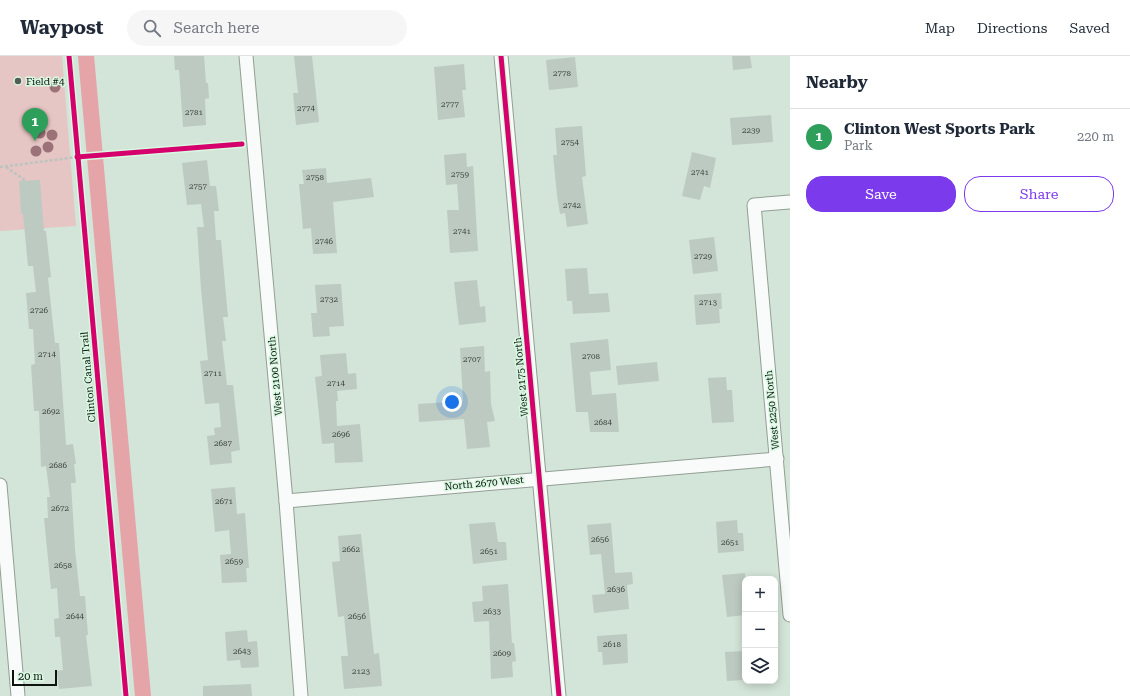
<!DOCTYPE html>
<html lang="en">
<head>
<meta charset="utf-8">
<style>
	:root { --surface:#fff; --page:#f6f6f7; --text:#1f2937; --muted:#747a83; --line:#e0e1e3; --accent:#7c3aed }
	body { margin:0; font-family:"Roboto Serif",serif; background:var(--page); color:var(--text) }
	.controls { position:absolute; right:12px; bottom:12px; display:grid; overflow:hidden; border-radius:8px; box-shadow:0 2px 10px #0003 }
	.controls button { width:36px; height:36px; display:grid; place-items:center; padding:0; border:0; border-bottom:1px solid var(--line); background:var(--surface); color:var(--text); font:20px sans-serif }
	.scale { position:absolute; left:12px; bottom:10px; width:45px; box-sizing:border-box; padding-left:4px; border:2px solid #0b150e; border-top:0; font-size:11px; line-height:14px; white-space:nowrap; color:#0b150e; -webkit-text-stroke:3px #d9f8e1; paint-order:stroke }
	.you { position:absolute; left:452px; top:346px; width:14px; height:14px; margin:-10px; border:3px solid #fff; border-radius:50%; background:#1a73e8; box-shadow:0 0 0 6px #1a73e833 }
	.badge { display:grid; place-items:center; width:26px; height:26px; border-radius:50%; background:var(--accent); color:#fff; font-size:13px; font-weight:700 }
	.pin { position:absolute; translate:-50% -33px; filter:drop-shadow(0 1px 2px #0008) }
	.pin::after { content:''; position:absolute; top:21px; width:14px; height:12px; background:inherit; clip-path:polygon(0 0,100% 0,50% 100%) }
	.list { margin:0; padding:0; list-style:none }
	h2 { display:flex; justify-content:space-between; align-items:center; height:52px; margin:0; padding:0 16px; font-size:17px }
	h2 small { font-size:13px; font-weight:400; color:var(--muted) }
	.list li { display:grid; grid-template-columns:26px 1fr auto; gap:12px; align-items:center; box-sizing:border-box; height:56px; padding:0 16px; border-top:1px solid var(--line) }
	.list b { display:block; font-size:15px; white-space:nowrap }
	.list p { margin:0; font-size:13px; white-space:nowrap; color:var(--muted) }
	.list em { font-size:13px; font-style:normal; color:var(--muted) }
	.actions { display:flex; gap:8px; padding:12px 16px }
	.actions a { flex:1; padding:9px 0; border:1px solid var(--accent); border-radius:16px; text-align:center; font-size:14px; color:var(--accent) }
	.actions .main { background:var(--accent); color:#fff }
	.icon { flex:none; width:22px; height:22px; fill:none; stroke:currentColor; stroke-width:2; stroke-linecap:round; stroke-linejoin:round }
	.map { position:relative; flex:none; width:790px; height:640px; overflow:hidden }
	header { display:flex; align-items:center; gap:24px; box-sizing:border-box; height:56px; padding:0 20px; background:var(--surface); border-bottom:1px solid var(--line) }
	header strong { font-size:19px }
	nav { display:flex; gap:22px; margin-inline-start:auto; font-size:14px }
	.search { width:280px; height:36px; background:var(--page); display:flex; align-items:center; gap:10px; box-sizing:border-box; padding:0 14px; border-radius:22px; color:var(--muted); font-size:15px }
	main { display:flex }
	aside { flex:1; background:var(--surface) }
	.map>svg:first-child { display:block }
	.green { fill:#e6c6c4 }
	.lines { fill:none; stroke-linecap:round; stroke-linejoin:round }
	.canal { stroke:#e5a4a7; stroke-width:16 }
	.building { fill:#bdcac1 }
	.street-casing { stroke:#929f95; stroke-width:15 }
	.path { stroke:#bdc3bf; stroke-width:2.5; stroke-dasharray:3 2; stroke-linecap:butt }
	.street { stroke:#f8fbf9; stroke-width:13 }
	.cycleway-casing { stroke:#d9f8e1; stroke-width:8 }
	.cycleway { stroke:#d6006c; stroke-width:5 }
	.tree { fill:#9b7277 }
	.poi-dot { fill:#515d55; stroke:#d9f8e1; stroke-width:1.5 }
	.labels { text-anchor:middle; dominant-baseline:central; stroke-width:3; stroke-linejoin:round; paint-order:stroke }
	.number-label { font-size:8px; fill:#38423b }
	.poi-label { font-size:10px; fill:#0b150e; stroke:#d9f8e1; text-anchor:start }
	.street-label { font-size:10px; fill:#0b150e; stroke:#d9f8e1 }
</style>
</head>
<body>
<header>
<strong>Waypost</strong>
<div class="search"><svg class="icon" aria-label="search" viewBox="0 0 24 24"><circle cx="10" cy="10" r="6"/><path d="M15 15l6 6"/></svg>Search here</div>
<nav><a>Map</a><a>Directions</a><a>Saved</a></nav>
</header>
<main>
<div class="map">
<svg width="790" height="640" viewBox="0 0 790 640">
	<rect width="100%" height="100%" fill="#d3e4d8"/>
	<polygon class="green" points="0,0 62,0 76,170 0,175"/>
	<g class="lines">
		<polyline class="canal" points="86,0 143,640"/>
	</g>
	<g class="building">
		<polygon points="174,0 204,0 206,27 208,27 209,42 205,43 206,69 183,71 179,14 175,14"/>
		<polygon points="294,0 312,0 319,66 296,69 293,37 298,37"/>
		<polygon points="732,0 750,0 752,12 733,14"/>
		<polygon points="575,1 578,31 549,34 546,4"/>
		<polygon points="464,8 466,34 462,34 465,61 438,64 434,11"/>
		<polygon points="771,59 773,86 732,89 730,62"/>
		<polygon points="582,70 586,120 582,121 588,168 567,171 565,157 560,158 557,139 553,99 557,99 555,72"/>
		<polygon points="692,96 716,102 710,132 704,130 700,144 682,140"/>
		<polygon points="466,97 467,111 473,110 478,195 450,197 447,154 459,154 457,128 446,129 444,99"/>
		<polygon points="207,104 210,130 216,130 219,155 214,155 216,184 221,184 228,261 223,261 226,285 222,285 227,329 233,329 240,394 231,396 232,407 210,409 207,380 215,379 214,372 221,371 219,347 205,348 200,305 208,304 201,233 197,171 204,171 201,148 187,149 182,107"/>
		<polygon points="326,112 327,127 371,122 374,141 333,146 337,197 313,198 311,172 303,173 299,128 304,128 302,114"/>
		<polygon points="40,124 44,175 46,175 51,221 48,222 55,287 59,287 66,389 73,388 76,408 74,408 76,427 71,427 75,493 80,540 85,540 88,579 86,579 92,630 59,633 57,615 63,614 60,581 55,581 54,563 59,562 57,532 51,533 44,462 48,462 47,441 50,441 46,410 41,411 39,355 34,355 31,309 35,308 33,273 29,273 26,237 36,236 33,210 28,210 23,158 21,158 19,125"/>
		<polygon points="714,181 718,215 693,218 689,184"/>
		<polygon points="587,212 589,238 608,237 610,256 573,258 572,245 567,245 565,213"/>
		<polygon points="477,224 480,251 485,250 486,266 459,269 454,226"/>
		<polygon points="341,228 344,270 329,271 330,280 313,281 311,257 317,257 315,229"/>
		<polygon points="721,237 722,253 719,253 720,267 696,269 694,239"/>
		<polygon points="608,283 611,314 590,316 592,339 616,337 619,376 590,376 588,356 576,356 570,287"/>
		<polygon points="484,290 485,316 490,315 491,348 495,365 487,366 490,391 467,393 464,363 419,366 418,348 463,345 460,292"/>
		<polygon points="346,297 348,318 356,317 357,333 337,335 338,345 336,345 337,370 360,368 363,406 335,407 334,387 322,388 315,321 322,320 320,299"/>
		<polygon points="657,306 659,325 618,329 616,310"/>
		<polygon points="726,321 727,334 732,334 734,366 712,367 708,322"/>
		<polygon points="235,431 237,458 245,457 249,512 246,512 247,526 222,527 220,499 231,498 229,474 215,476 211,433"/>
		<polygon points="737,464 738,477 743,477 744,495 718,497 716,466"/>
		<polygon points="495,466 498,486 506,486 507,504 473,508 469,468"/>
		<polygon points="611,467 615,517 632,516 633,528 627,529 629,553 594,557 592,539 605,538 601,498 590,499 587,469"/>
		<polygon points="361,478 374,598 379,597 382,630 344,633 341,600 348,600 344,560 338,561 332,506 340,505 338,480"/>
		<polygon points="745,517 745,559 727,561 722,519"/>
		<polygon points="508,528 512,587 514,587 516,605 512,606 513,621 491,623 489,565 474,566 472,546 483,545 482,530"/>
		<polygon points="247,574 248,586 257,585 259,611 241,612 240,604 227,605 225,576"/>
		<polygon points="627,578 628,607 603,609 602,596 598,596 597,580"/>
		<polygon points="745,595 745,624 727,625 725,596"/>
		<polygon points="251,628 252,640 203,640 203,630"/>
	</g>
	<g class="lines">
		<g class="street-casing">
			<g id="street">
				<polyline points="246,0 286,445 301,640"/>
				<polyline points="501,0 559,640"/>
				<polyline points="790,146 754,149 790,559"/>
				<polyline points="0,429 18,640"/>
				<polyline points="286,445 777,403"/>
			</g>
		</g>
		<g class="path">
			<polyline points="0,111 77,101"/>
			<polyline points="6,111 26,125"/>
		</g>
		<use href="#street" class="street"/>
		<g class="cycleway-casing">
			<g id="cycleway">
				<polyline points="69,0 126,640"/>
				<polyline points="501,0 559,640"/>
				<polyline points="77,101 242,88"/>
			</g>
		</g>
		<use href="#cycleway" class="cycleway"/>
	</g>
	<g class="tree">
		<circle cx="55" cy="31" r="5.5"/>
		<circle cx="40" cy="77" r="5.5"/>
		<circle cx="52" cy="79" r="5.5"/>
		<circle cx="48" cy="91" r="5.5"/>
		<circle cx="36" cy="95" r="5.5"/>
	</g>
	<circle class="poi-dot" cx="18" cy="25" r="4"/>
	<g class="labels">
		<g class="number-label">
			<text x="562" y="17">2778</text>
			<text x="450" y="48">2777</text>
			<text x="306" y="52">2774</text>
			<text x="194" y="56">2781</text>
			<text x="751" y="74">2239</text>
			<text x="570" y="86">2754</text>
			<text x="700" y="116">2741</text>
			<text x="460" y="118">2759</text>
			<text x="315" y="121">2758</text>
			<text x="198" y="130">2757</text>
			<text x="572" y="149">2742</text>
			<text x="462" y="175">2741</text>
			<text x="324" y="185">2746</text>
			<text x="703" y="200">2729</text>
			<text x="329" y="243">2732</text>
			<text x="708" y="246">2713</text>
			<text x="39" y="254">2726</text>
			<text x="47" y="298">2714</text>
			<text x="591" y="300">2708</text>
			<text x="472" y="303">2707</text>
			<text x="213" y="317">2711</text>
			<text x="336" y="327">2714</text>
			<text x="51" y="355">2692</text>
			<text x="603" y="366">2684</text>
			<text x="341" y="378">2696</text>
			<text x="223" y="387">2687</text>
			<text x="58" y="409">2686</text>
			<text x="224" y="445">2671</text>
			<text x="60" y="452">2672</text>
			<text x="600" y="483">2656</text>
			<text x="730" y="486">2651</text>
			<text x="351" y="493">2662</text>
			<text x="489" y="495">2651</text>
			<text x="234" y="505">2659</text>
			<text x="63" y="509">2658</text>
			<text x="616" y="533">2636</text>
			<text x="492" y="555">2633</text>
			<text x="75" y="560">2644</text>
			<text x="357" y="560">2656</text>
			<text x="612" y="588">2618</text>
			<text x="242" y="595">2643</text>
			<text x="502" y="597">2609</text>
			<text x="361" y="615">2123</text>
		</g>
		<g class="poi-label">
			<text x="26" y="25">Field #4</text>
		</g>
		<g class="street-label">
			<text transform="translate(275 320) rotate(-95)">West 2100 North</text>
			<text transform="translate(88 321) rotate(-95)">Clinton Canal Trail</text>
			<text transform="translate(521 321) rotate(-95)">West 2175 North</text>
			<text transform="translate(772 354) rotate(-95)">West 2250 North</text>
			<text transform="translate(484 427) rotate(-5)">North 2670 West</text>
		</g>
	</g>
</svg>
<div class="controls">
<button>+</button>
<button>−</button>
<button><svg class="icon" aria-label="layers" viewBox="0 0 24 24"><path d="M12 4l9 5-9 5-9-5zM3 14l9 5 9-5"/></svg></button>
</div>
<div class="scale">20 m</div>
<div class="you"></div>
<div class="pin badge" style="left:35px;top:85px;background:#2e9e5b">1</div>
</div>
<aside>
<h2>Nearby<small></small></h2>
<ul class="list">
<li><span class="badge" style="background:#2e9e5b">1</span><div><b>Clinton West Sports Park</b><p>Park</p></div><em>220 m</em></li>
</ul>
<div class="actions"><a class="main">Save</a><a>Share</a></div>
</aside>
</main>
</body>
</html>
